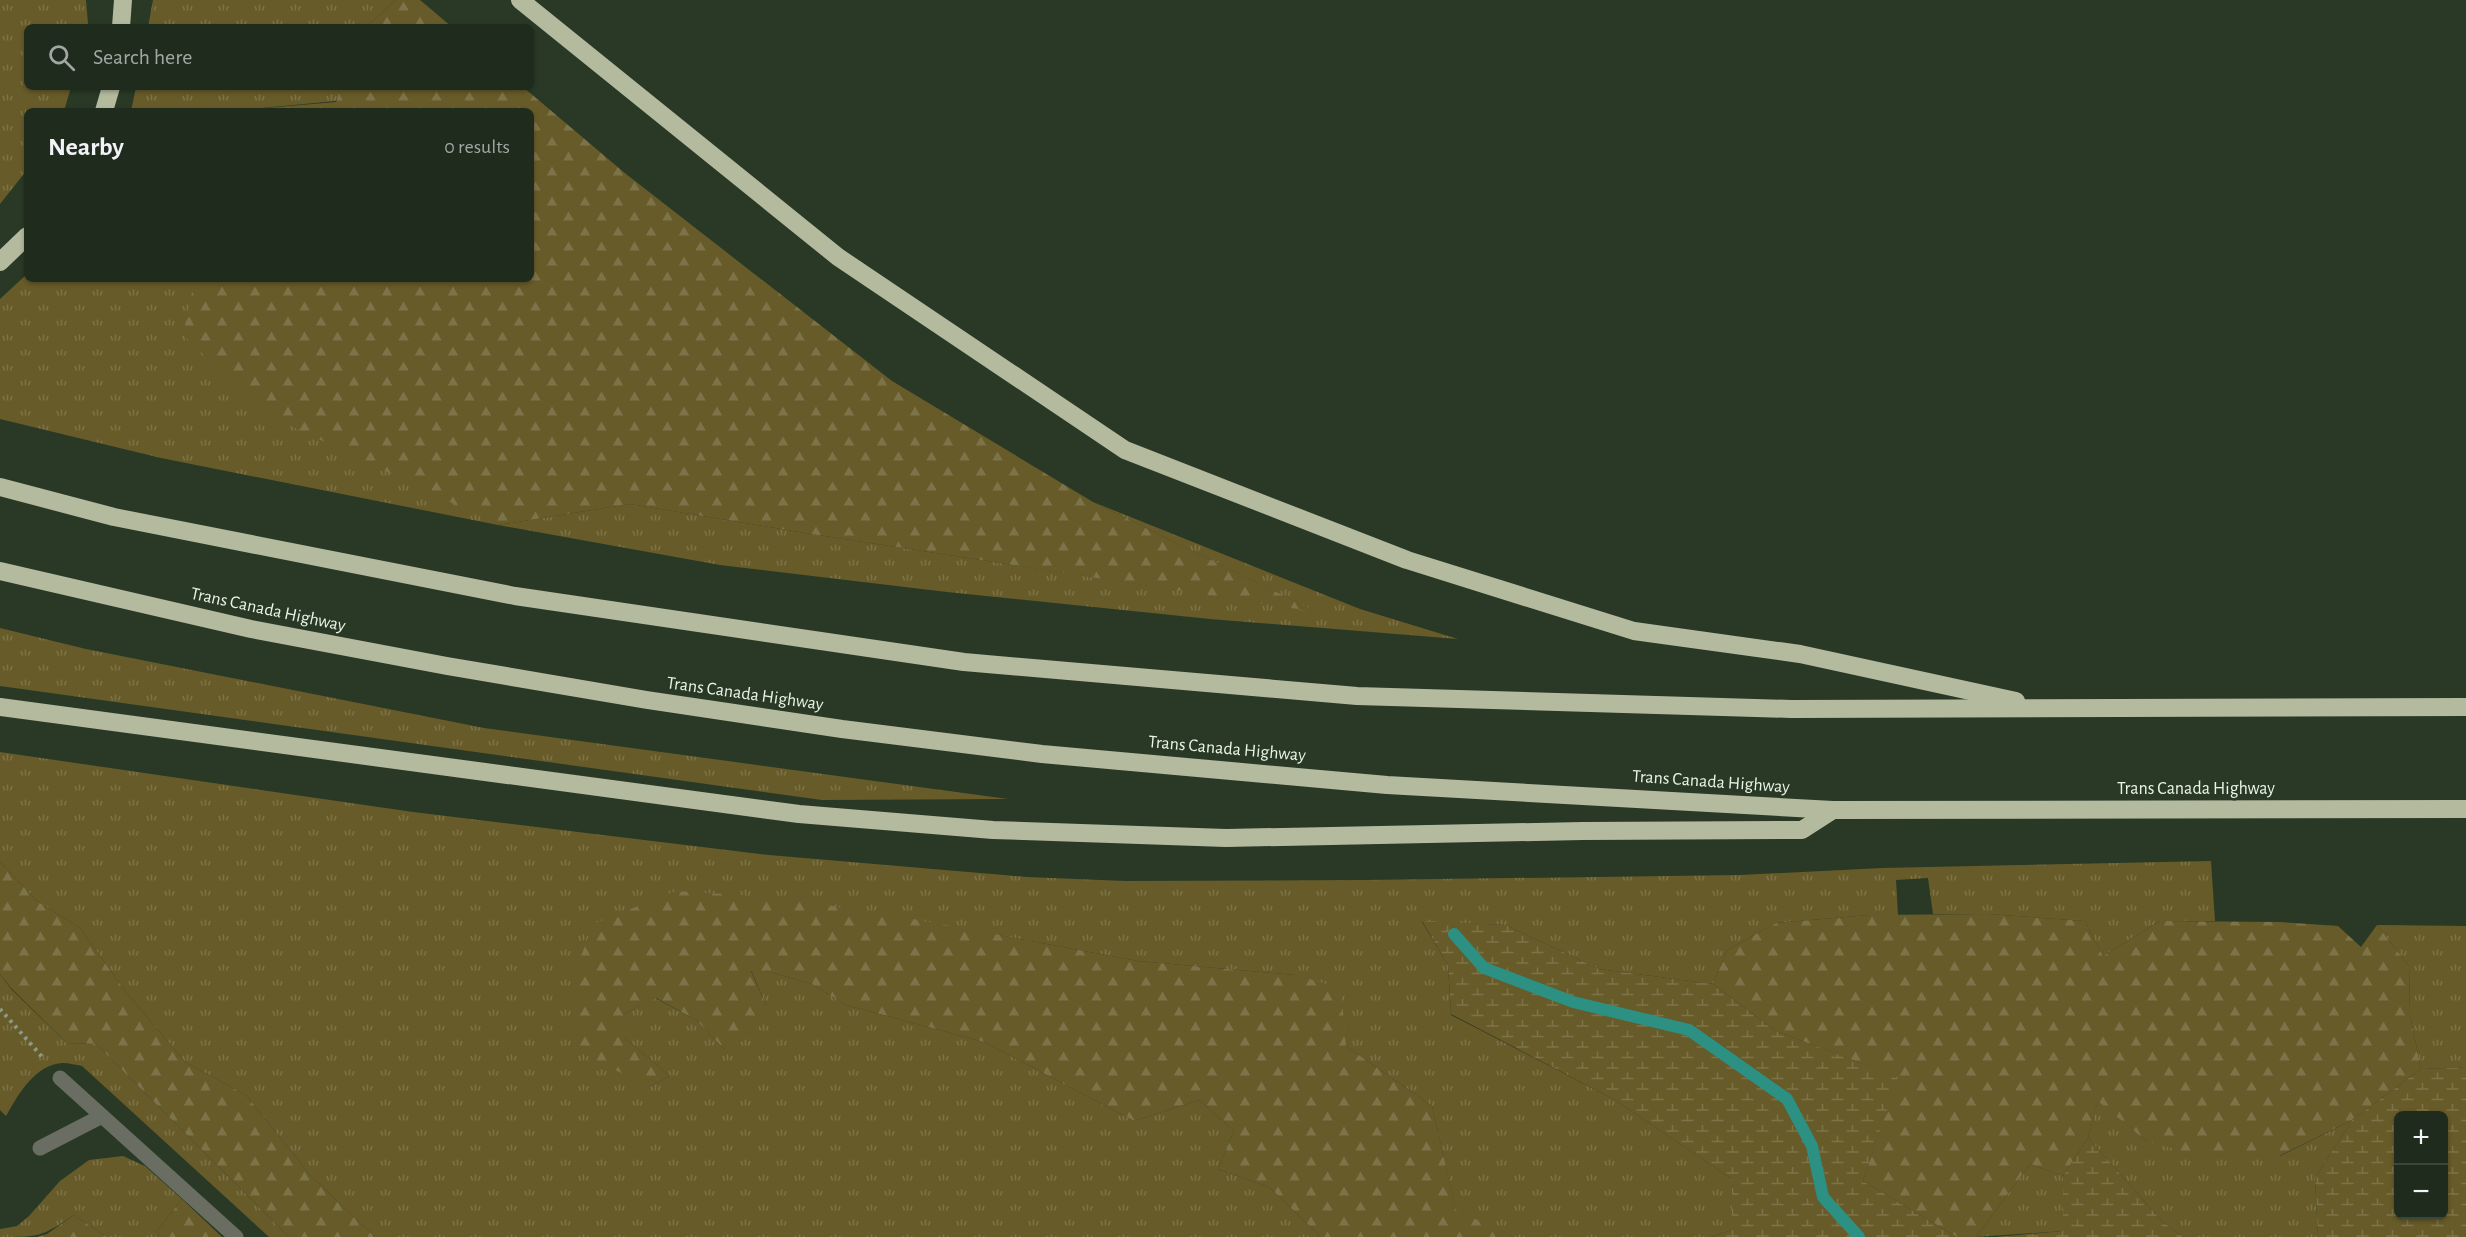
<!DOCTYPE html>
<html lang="en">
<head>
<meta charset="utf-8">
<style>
	:root { --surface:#1f2b1c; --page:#273325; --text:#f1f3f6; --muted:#a1a7a3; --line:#3c473b }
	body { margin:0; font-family:"Alegreya Sans",sans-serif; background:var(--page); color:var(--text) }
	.controls { position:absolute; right:18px; bottom:18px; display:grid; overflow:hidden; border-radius:9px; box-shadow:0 2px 4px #0004 }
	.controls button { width:54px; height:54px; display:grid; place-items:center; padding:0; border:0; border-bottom:2px solid var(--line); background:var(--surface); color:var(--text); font:30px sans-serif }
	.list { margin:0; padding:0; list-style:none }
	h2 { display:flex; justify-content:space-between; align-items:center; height:78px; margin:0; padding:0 24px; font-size:26px }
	h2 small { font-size:20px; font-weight:400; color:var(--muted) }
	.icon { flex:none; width:33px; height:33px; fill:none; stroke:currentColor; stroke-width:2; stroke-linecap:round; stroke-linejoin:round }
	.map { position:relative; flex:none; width:2466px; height:1237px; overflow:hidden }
	.search { position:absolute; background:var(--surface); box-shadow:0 2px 4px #0004; left:24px; top:24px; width:510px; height:66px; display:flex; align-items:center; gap:15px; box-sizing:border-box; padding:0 21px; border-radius:9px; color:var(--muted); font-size:22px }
	.panel { position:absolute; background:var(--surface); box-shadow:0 2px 4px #0004; left:24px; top:108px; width:510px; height:174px; border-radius:9px }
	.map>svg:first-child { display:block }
	.grass { fill:url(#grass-tufts) }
	.forest { fill:url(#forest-firs) }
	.wetland { fill:url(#wetland-marsh); fill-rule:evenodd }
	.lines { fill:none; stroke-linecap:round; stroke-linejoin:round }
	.stream { stroke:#2c9083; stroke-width:12 }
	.path { stroke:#8d9a8a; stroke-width:4; stroke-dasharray:3 4.5; stroke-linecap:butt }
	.minor { stroke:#6a6d61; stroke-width:15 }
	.highway { stroke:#b4ba9e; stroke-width:18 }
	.labels { text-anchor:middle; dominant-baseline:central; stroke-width:5; stroke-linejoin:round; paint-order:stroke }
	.street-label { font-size:18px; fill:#e9f3e6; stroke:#293926 }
</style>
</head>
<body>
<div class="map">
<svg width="2466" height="1237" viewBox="0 0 2466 1237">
	<defs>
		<pattern id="grass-tufts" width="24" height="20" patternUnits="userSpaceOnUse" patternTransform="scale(1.5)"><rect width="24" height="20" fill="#675b29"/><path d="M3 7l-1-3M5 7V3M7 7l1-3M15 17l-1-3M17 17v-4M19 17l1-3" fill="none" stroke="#7d7348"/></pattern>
		<pattern id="forest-firs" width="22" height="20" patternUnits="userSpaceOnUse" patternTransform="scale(1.5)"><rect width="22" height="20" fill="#675b29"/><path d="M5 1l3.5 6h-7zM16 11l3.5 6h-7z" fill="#7d7348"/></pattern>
		<pattern id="wetland-marsh" width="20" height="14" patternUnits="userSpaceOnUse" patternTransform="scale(1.5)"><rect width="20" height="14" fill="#675b29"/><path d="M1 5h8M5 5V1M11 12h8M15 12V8" fill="none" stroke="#7d7348"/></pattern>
	</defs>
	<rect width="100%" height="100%" fill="#293926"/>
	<g class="grass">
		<polygon points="0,0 86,0 88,24 87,27 27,27 27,87 71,87 64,111 27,111 27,170 0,204"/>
		<polygon points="153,0 396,0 366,27 148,27"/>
		<polygon points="136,87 340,87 336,101 230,111 131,111"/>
		<polygon points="27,274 27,279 193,279 194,283 498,525 630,504 805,533 1314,611 1093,502 1360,609 1458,639 1210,619 947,592 720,565 498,525 161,458 0,419 0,299"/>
		<polygon points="0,628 86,649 484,728 1008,799 822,800 0,686"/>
		<polygon points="0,752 413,812 769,855 1027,877 1125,881 1366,880 1740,875 1882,868 2211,861 2215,921 2160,921 2103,956 2085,921 1988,914 1933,914 1928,878 1896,880 1898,915 1869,915 1776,923 1727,950 1713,984 1599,969 1506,925 1422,922 1448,965 1451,1015 1615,1100 1732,1179 1732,1230 1711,1237 1514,1237 1456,1211 1432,1106 1346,1046 1295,975 1138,961 998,935 574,975 649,1087 670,1076 625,1038 625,1013 655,998 696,1020 725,1050 766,1005 751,970 766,971 812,984 846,1005 984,1042 1134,1121 1199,1100 1234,1131 1218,1169 1269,1187 1319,1235 1318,1237 375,1237 310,1175 246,1095 185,1062 123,988 80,928 37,901 0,862"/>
		<polygon points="2377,925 2466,926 2466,1067 2421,1069 2410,1015 2409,966"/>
		<path d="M0,974L11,989L67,1043L96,1044L289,1237H269L82,1066C76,1065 69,1063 63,1063C35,1064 18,1095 6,1116L0,1110Z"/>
		<polygon points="2098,1100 2146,1141 2280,1156 2352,1120 2315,1178 2318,1237 2183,1237 2162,1221 2088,1138"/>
		<path d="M123,1156L145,1166L182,1199L157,1231L159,1237H107L74,1215C41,1237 40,1237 0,1237V1229L17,1226L29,1216L60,1181L89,1160Z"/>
		<polygon points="2030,1164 2063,1176 2063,1231 1976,1237"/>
	</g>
	<g class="forest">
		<polygon points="396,0 420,0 452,27 366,27"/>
		<polygon points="340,87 523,87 626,174 892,381 1093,502 1317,612 805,533 630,504 498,525 264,413 183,335 194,283 193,279 531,279 531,111 230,111 336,102"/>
		<polygon points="0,862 37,901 80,928 123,988 185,1062 246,1095 310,1175 375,1237 289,1237 96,1044 67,1043 11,988 0,974"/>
		<polygon points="676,891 773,897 897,916 1138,961 1295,975 1341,988 1346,1046 1432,1106 1456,1210 1514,1237 1318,1237 1319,1235 1269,1187 1218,1169 1234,1131 1199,1100 1134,1121 984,1042 846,1005 812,984 766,971 751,971 766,1005 757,1034 725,1050 696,1020 656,998 625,1013 625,1038 670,1076 649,1087 576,1050 574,975 593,924"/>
		<polygon points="1988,914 2085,921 2103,956 2160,921 2280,922 2338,926 2361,947 2377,925 2409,966 2410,1015 2421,1069 2352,1120 2279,1156 2205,1157 2146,1141 2098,1101 2088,1138 2063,1176 2030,1164 1976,1237 1957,1237 1863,1181 1897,1077 1776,1031 1713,984 1727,950 1776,923 1869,915"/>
		<polygon points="182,1199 222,1237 159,1237 157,1231"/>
		<polygon points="74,1215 107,1237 37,1237 47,1234"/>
	</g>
	<g class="wetland">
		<polygon points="1422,921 1506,925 1599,969 1713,984 1776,1031 1898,1077 1863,1181 1957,1237 1711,1237 1732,1230 1732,1179 1615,1100 1451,1014 1448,965"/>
		<path d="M2466,1067V1237H2318L2315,1178L2352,1120L2421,1069ZM2398,1116H2444V1214H2398Z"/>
		<polygon points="2088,1138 2162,1221 2183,1237 1996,1237 2063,1231 2063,1176"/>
	</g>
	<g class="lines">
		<polyline class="stream" points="1454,934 1484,968 1573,1002 1689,1030 1787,1099 1812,1146 1823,1197 1859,1237"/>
		<polyline class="path" points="0,1009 44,1059"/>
		<g class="minor">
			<polyline points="60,1078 236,1237"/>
			<polyline points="40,1148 102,1116"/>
		</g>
		<g class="highway">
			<polyline points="520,0 838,257 1125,450 1407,560 1634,631 1800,654 2016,701"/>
			<polyline points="121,27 123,0"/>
			<polyline points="104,111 111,87"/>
			<polyline points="0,262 27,236"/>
			<polyline points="0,487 114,517 515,596 964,662 1357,696 1791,709 2466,707"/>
			<polyline points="0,571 251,629 447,666 647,700 842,729 1042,754 1387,785 1833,810 2466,809"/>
			<polyline points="0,707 799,814 993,830 1226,838 1583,831 1802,830 1833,810"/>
		</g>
	</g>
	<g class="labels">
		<g class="street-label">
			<text transform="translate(268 610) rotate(12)">Trans Canada Highway</text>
			<text transform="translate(745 694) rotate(8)">Trans Canada Highway</text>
			<text transform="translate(1227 749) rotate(5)">Trans Canada Highway</text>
			<text transform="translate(1711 782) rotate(4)">Trans Canada Highway</text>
			<text x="2196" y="789">Trans Canada Highway</text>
		</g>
	</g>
</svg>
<div class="controls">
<button>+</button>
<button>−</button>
</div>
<div class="search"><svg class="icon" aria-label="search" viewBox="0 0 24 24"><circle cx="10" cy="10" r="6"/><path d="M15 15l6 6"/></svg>Search here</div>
<section class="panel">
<h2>Nearby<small>0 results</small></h2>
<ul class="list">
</ul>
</section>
</div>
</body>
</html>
